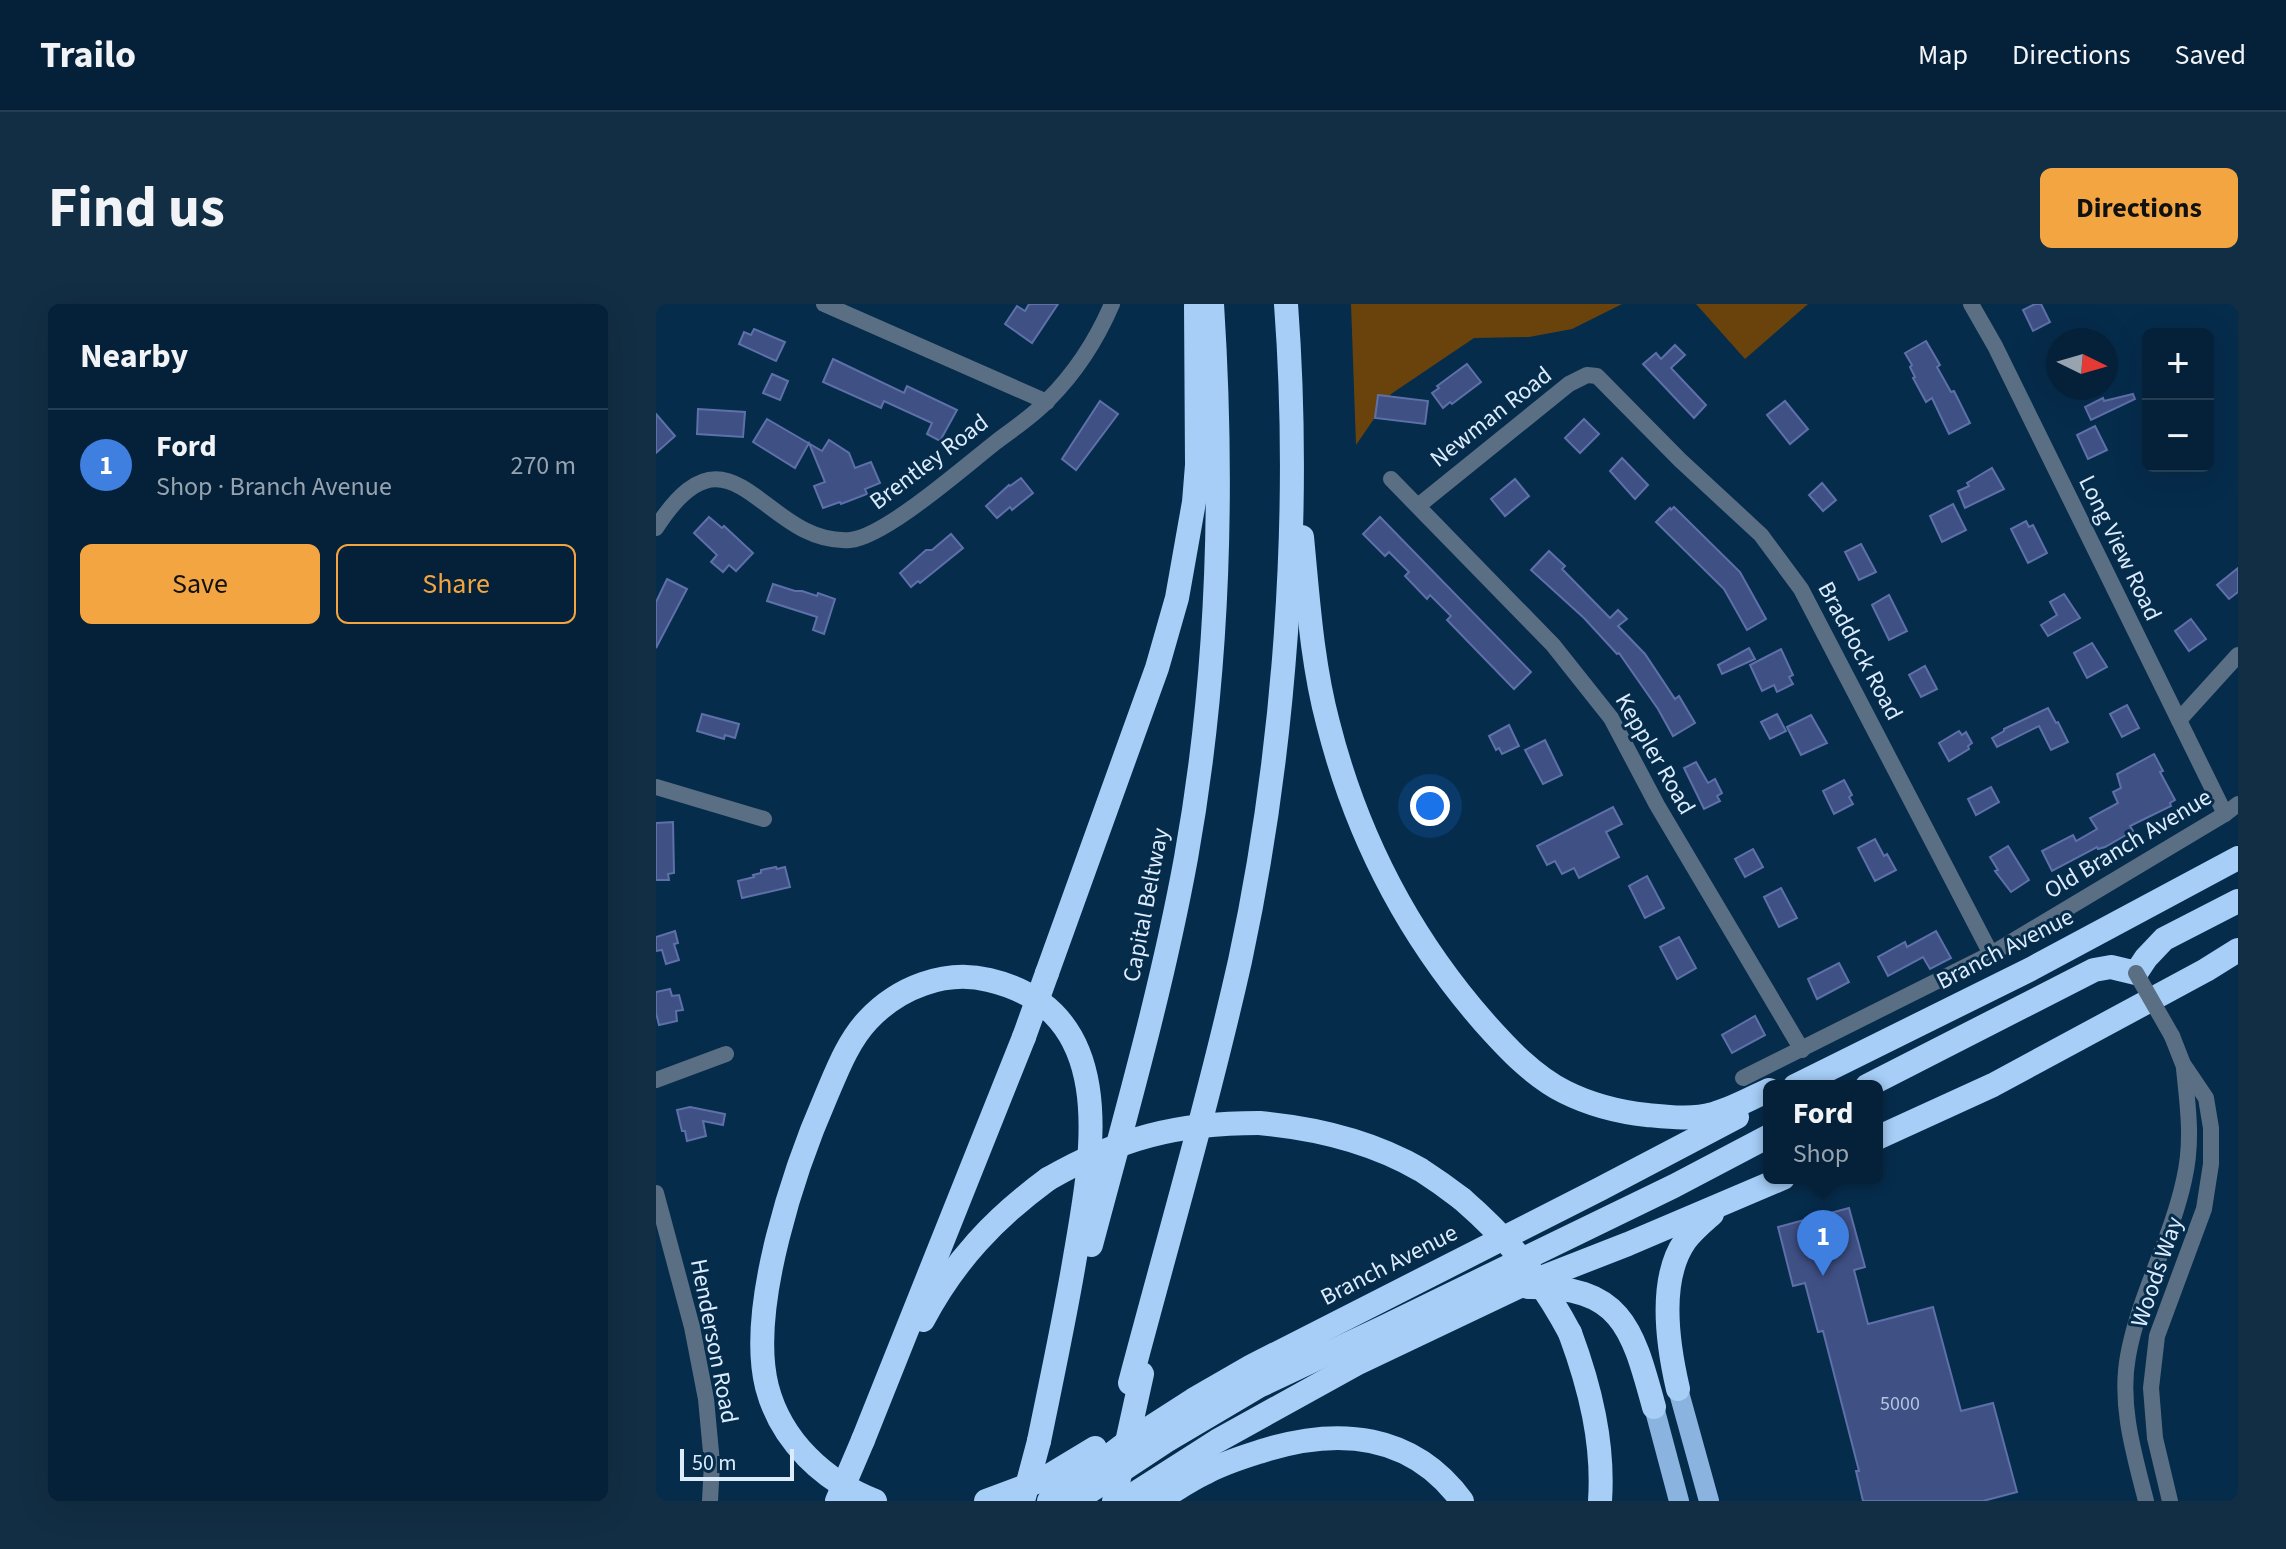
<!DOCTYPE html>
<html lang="en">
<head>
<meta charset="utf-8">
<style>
	:root { --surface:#042139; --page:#122e44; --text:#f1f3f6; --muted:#97a3ae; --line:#253e53; --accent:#f2a541 }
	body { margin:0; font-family:"Source Sans 3",sans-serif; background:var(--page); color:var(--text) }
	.controls { position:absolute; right:24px; top:24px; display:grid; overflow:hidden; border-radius:12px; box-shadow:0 8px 32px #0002 }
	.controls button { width:72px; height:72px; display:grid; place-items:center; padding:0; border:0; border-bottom:2px solid var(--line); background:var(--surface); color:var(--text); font:40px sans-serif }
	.compass { position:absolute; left:1390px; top:24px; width:72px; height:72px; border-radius:50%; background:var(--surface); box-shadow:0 8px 32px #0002; rotate:95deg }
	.scale { position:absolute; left:24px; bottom:20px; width:114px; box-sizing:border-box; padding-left:8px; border:4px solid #ddecfc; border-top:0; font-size:22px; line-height:28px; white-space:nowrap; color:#ddecfc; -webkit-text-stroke:6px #062c4c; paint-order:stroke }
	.you { position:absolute; left:774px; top:502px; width:28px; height:28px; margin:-20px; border:6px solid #fff; border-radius:50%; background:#1a73e8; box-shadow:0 0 0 12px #1a73e833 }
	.badge { display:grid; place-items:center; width:52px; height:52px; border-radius:50%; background:var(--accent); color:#fff; font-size:26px; font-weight:700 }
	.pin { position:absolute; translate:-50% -66px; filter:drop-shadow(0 2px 4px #0008) }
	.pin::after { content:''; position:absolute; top:42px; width:28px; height:24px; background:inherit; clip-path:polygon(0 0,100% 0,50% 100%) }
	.popup { position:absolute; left:1107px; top:776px; width:120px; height:104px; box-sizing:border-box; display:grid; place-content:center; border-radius:12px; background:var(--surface); filter:drop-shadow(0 2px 6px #0005); font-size:26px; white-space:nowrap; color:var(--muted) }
	.popup b { font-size:30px; color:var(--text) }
	.popup::after { content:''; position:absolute; left:50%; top:100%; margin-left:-16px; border:16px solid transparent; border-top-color:var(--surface) }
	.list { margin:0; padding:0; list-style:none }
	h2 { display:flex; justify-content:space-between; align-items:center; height:104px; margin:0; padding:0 32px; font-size:34px }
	h2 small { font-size:26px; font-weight:400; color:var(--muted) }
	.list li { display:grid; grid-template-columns:52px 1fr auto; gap:24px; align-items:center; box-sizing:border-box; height:112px; padding:0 32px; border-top:2px solid var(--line) }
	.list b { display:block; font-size:30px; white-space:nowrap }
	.list p { margin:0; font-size:26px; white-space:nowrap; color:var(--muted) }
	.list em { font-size:26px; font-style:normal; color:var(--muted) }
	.actions { display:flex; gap:16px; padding:24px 32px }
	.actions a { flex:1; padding:18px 0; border:2px solid var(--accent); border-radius:12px; text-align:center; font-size:28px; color:var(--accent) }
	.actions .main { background:var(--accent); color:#111 }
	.map { position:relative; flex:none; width:1582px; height:1197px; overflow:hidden; border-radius:12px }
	header { display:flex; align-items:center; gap:48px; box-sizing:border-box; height:112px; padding:0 40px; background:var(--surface); border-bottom:2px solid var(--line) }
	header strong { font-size:38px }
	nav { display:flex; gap:44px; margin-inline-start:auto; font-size:28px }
	.intro { display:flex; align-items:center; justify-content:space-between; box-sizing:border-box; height:192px; padding:0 48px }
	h1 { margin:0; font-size:56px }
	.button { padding:20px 36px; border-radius:12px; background:var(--accent); color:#111; font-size:28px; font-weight:700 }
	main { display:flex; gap:48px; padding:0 48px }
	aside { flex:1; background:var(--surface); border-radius:12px; box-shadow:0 8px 32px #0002 }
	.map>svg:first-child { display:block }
	.green { fill:#6a430c }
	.building { fill:#3f5085; stroke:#5e70a8; stroke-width:2 }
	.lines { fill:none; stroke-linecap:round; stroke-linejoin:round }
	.minor { stroke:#5b6f84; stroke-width:16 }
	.major { stroke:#8ab4df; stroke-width:20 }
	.highway { stroke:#a6cef7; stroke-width:24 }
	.minor-bridge { stroke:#5b6f84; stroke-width:16 }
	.highway-bridge { stroke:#a6cef7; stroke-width:24 }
	.labels { text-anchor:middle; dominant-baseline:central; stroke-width:6; stroke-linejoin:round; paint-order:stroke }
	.number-label { font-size:20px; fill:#b6c5de }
	.street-label { font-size:24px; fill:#ddecfc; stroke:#062c4c }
</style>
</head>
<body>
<header>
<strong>Trailo</strong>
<nav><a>Map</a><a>Directions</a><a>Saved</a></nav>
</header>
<div class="intro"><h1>Find us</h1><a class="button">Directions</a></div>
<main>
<aside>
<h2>Nearby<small></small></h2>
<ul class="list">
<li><span class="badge" style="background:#3f7fe0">1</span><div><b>Ford</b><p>Shop · Branch Avenue</p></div><em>270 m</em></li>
</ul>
<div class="actions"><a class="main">Save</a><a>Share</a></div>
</aside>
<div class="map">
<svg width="1582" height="1197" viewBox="0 0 1582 1197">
	<rect width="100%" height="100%" fill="#062c4c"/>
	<g class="green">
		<polygon points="695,0 966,0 916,25 873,33 818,34 735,90 700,141"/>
		<polygon points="1040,0 1152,0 1089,55"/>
	</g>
	<g class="building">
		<polygon points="373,0 402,0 376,39 349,20 361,2 369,7"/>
		<polygon points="1379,0 1385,0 1394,18 1377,27 1367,6"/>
		<polygon points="98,25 129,38 120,57 83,40 88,28 95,31"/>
		<polygon points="1270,37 1284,61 1281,63 1295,88 1298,87 1314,119 1293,130 1276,94 1270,98 1257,74 1259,73 1254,63 1256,61 1249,49"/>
		<polygon points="1019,41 1029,51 1015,64 1050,101 1038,114 987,60 1000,49 1005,55"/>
		<polygon points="177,55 248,89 251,82 301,106 284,137 271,130 276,119 228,97 225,104 167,78"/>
		<polygon points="811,60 825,78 796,100 794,98 787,104 776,89 783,84 781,82"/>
		<polygon points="116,70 132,77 124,96 107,89"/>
		<polygon points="1477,90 1479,95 1435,116 1429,103 1447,94 1448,97"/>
		<polygon points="722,91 772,97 769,120 719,114"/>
		<polygon points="444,97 462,110 420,166 406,155"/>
		<polygon points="1129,97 1152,125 1134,140 1111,111"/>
		<polygon points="42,105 89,108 87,133 41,130"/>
		<polygon points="0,110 19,132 0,149"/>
		<polygon points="111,115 166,147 173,136 193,149 199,164 215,158 224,179 209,185 211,190 185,200 184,198 167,204 158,182 169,178 153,139 139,164 97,138"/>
		<polygon points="928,115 943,130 924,149 909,134"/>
		<polygon points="1439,122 1451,146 1432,155 1421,131"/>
		<polygon points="966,154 992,181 979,195 954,167"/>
		<polygon points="1336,164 1348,185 1309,204 1302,187 1313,182 1311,179 1319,174"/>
		<polygon points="365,174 377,189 356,206 354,203 341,214 330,202 353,181 354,182"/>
		<polygon points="859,175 873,192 849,212 835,195"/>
		<polygon points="1166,179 1180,196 1167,207 1153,191"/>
		<polygon points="1297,200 1310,226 1286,238 1274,212"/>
		<polygon points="1018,203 1084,268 1110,315 1091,326 1068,285 1000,218 1014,204 1015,206"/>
		<polygon points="53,213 66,224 68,222 97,249 80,267 73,261 67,268 55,258 61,251 38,229"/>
		<polygon points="724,213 875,368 858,385 791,316 795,312 774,291 771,295 749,272 753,268 733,248 729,252 707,230"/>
		<polygon points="1370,217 1373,223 1377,221 1391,249 1372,259 1355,225"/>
		<polygon points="295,230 307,244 264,279 262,277 255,283 244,269 270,246 276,246"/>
		<polygon points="1205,240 1220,268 1203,276 1189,248"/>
		<polygon points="893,247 909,262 906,265 954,314 962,306 971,315 962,322 989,350 1019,395 1023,392 1039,419 1017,432 1002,405 963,349 961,350 928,314 875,266"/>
		<polygon points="1582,264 1582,288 1573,295 1561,281"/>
		<polygon points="11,275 31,285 0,344 0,298"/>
		<polygon points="117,280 139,287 146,287 161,292 162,289 179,295 168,330 157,326 161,313 111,297"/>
		<polygon points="1408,290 1424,314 1392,332 1385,321 1401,311 1394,298"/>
		<polygon points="1233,291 1251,327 1233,336 1216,301"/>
		<polygon points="1535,315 1550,335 1533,347 1519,327"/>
		<polygon points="1436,339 1451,363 1431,374 1418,349"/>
		<polygon points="1093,344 1099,355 1066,370 1062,361"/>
		<polygon points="1125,345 1137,371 1133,373 1137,380 1121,388 1118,381 1106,387 1094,361"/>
		<polygon points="1269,362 1281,385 1265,393 1253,371"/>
		<polygon points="1471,401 1483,424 1466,433 1454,410"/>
		<polygon points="1392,404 1400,419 1402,418 1412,438 1395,446 1383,422 1341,443 1336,434 1348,427 1348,425"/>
		<polygon points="46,410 83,420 79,434 69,431 68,435 41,427"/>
		<polygon points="1121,410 1130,427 1114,435 1105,418"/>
		<polygon points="1155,411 1171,439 1145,451 1131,423"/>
		<polygon points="853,421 863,442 846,450 843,444 840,446 833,432"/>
		<polygon points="1303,427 1306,431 1310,428 1316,439 1312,442 1313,445 1293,457 1283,439"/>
		<polygon points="889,436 906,471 887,480 869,446"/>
		<polygon points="1498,450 1507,467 1504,468 1519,496 1514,499 1515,502 1474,522 1477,527 1449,543 1442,545 1441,543 1396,567 1386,547 1417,531 1420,537 1441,525 1434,514 1462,499 1457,488 1465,484 1461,470"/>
		<polygon points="1040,458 1052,479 1059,475 1066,489 1061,492 1064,497 1048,505 1028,464"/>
		<polygon points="1188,476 1196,491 1193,493 1197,500 1178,510 1167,487"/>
		<polygon points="1335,483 1343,498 1320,511 1312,495"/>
		<polygon points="957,503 966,520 950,528 963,553 923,574 918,564 906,570 899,557 891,561 881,542"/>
		<polygon points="17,518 18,569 12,570 13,576 0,576 0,519"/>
		<polygon points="1219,535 1228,552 1231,550 1240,566 1219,577 1202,544"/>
		<polygon points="1352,542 1373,576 1355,588 1339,567 1342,566 1334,553"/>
		<polygon points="1097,545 1107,563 1089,573 1079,555"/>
		<polygon points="120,563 121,565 129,563 134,583 86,594 82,577 98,573 97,571 105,569 105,566"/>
		<polygon points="991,572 1008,604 989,614 973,582"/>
		<polygon points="1125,584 1141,614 1123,623 1108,593"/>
		<polygon points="19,627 22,639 18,640 23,656 10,660 6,646 0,647 0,633"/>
		<polygon points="1280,627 1295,654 1274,665 1267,653 1232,672 1222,653 1249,638 1251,643"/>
		<polygon points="1023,633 1040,664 1021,675 1004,643"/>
		<polygon points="1183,659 1193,678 1161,695 1152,675"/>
		<polygon points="14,685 16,692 23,691 27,706 20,707 21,717 3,721 0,709 0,688"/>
		<polygon points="1099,712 1109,731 1076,749 1066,731"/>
		<polygon points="34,803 69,810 67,821 47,817 50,832 31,837 29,827 26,827 21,806"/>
		<polygon points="1193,904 1209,963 1198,966 1212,1020 1277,1003 1305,1107 1337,1099 1361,1188 1327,1197 1207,1197 1200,1167 1203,1167 1167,1027 1162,1028 1149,979 1137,982 1122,923"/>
	</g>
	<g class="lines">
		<g class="minor">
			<polyline points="168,0 391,98"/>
			<polyline points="1315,0 1339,42 1569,510"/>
			<polyline points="735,175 897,341 955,414 1001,501 1146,746"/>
			<polyline points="762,202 913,80 931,71 941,72 1024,156 1105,231 1145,285 1335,650"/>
			<path d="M0,224C76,105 107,242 194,236C229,233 309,162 340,138C357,125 377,112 392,96C419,69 441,35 456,0"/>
			<polyline points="1523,416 1582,351"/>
			<polyline points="0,483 108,515"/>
			<polyline points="1087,774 1335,650 1569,510 1582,500"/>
			<polyline points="0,776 70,750"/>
			<polyline points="0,889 36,1023 50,1095 56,1159 54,1197"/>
			<path d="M1490,1197C1478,1150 1463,1101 1472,1052C1483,991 1515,936 1528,876C1537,838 1532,803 1528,765"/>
			<polyline points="1514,1197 1499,1134 1495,1084 1501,1032 1548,905 1555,860 1555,824 1550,794 1527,760 1516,732"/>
		</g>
		<g class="major">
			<polyline points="1022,1085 1053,1197"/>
			<polyline points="998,1103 1023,1197"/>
		</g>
		<g class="highway">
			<path d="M646,233C652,295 656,359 672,419C700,530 752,631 827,717C851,744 877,772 909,788C935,801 963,808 991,811C1012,813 1037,816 1057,810C1076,805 1095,794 1113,786"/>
			<polyline points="391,669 501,364 521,294 538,198 541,161 540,2"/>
			<polyline points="1139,782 1375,665 1582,554"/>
			<polyline points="1211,782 1438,666 1455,663 1480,669 1490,654 1508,635 1582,597"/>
			<path d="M603,819C659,824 715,837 765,866C779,875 793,885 806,895"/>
			<polyline points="1221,834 1337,781 1550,666 1582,646"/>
			<path d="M435,941C469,813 506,685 530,554C563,371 568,185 556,0"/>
			<path d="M872,983C966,982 976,1023 998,1103"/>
			<path d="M267,1016C298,957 339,914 392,875"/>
			<path d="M914,1029C934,1083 948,1139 944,1197"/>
			<path d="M474,1079C511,939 552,799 584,657C629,448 646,213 630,0"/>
			<path d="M1022,1085C1012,1042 1002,976 1029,937C1036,927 1047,918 1056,910"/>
			<polyline points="207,1136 368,733"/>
			<path d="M219,1197C168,1177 125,1137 111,1083C91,1004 139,863 171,790C182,764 193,736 212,716C242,684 289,665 333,676C469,708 435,858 418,959C408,1018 395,1078 383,1137"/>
			<polyline points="330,1197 386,1176 439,1144"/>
			<polyline points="393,1197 470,1139 537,1096 596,1062 944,885 1081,813"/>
			<polyline points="419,1197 510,1137 603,1082 728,1023 1018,882 1113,832"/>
			<polyline points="467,1197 561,1137 700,1060 862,983 972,940 1127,874"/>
			<path d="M501,1197C517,1188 532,1177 549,1169C567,1159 587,1153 606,1147C682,1123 756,1129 806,1197"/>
		</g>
		<polyline class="minor-bridge" points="1480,669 1516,732"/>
		<g class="highway-bridge">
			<polyline points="368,733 391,669"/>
			<path d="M392,875C464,834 520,819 603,819"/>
			<path d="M806,895C853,936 885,974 914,1029"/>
			<polyline points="181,1197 207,1136"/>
			<polyline points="367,1197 383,1137"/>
			<polyline points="458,1197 486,1070"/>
		</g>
	</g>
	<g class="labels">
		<g class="number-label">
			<text x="1244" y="1100">5000</text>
		</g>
		<g class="street-label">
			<text transform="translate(835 113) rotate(-38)">Newman Road</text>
			<text transform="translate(273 158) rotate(-37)">Brentley Road</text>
			<text transform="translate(1464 244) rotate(64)">Long View Road</text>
			<text transform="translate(1204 347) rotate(62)">Braddock Road</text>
			<text transform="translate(999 450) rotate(60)">Keppler Road</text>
			<text transform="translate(1472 540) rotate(-31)">Old Branch Avenue</text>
			<text transform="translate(490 601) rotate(-79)">Capital Beltway</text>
			<text transform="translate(1349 645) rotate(-27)">Branch Avenue</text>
			<text transform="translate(733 961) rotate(-27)">Branch Avenue</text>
			<text transform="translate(1501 968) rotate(-71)">Woods Way</text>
			<text transform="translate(58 1037) rotate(79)">Henderson Road</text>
		</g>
	</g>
</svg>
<div class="controls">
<button>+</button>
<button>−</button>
</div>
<svg class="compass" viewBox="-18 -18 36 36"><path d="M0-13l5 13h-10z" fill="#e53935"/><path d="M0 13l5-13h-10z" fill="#97a3ae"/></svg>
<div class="scale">50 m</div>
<div class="you"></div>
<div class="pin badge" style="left:1167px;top:972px;background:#3f7fe0">1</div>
<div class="popup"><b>Ford</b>Shop</div>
</div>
</main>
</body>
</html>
